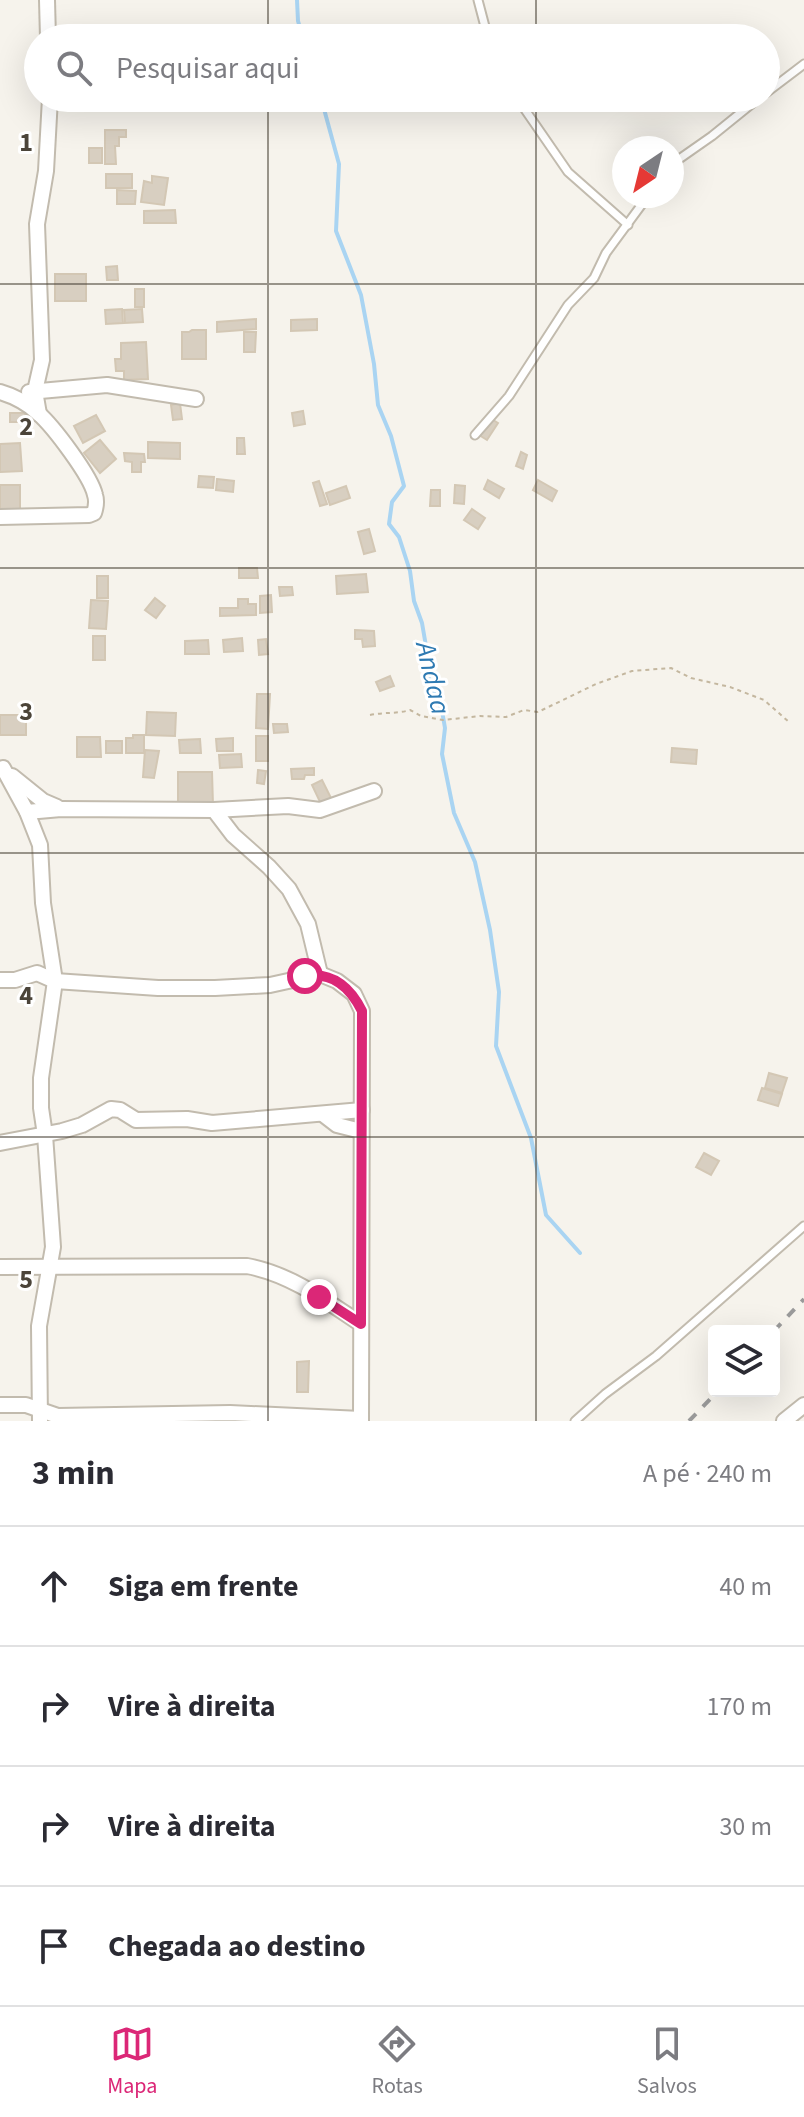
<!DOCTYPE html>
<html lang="pt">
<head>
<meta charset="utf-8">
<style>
	:root { --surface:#fff; --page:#f7f7f7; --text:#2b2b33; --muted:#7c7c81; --line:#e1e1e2; --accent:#db2777 }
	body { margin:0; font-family:"Source Sans 3",sans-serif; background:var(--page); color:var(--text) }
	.controls { position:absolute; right:24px; bottom:24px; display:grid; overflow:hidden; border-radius:8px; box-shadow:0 8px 32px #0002 }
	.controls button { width:72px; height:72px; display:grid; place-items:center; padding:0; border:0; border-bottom:2px solid var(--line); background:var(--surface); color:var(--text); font:40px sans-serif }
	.compass { position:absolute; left:612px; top:136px; width:72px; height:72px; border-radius:50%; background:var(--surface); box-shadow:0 8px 32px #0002; rotate:215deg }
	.stop { position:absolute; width:24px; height:24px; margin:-18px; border:6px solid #db2777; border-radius:50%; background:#fff }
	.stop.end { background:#db2777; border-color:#fff; box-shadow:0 2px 8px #0008 }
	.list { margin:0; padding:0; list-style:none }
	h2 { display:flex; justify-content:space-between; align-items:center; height:104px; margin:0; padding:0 32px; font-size:34px }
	h2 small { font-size:26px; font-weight:400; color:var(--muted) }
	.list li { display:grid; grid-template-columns:52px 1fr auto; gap:24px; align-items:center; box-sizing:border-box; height:120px; padding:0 32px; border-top:2px solid var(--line) }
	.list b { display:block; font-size:30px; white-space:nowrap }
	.list em { font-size:26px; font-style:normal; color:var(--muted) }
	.icon { flex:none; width:44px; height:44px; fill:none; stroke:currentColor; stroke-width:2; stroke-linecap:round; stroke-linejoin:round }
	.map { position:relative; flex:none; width:804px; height:1421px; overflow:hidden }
	.search { position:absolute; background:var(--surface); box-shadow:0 8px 32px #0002; left:24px; right:24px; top:24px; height:88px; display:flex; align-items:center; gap:20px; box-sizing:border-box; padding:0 28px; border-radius:44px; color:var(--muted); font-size:30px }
	.sheet { height:584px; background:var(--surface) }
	nav { display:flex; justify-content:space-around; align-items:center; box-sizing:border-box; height:112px; border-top:2px solid var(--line); background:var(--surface); font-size:22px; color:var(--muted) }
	nav a { display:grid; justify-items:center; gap:4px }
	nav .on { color:var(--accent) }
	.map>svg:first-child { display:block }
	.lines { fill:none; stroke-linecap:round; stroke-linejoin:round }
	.stream { stroke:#a9d4f2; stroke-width:4 }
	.building { fill:#d8cfc1; stroke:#d3c7b4; stroke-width:2 }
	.lane-casing { stroke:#c2bbae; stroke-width:11 }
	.street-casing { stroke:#c2bbae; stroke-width:18 }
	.path { stroke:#c4b79f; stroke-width:2; stroke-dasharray:4 4; stroke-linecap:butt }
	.lane { stroke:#fff; stroke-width:7 }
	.street { stroke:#fff; stroke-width:14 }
	.rail { stroke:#9a9a9a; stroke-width:4; stroke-dasharray:10 10; stroke-linecap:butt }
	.route { stroke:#db2777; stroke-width:10 }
	.grid { fill:none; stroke:#4b4439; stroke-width:2; stroke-opacity:0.55 }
	.labels { text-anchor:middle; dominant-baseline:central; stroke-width:6; stroke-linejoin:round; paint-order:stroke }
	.water-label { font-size:28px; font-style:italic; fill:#2e7ab2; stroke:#fff }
	.grid-label { font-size:26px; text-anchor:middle; font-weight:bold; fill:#4b4439; stroke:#fff; stroke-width:6; stroke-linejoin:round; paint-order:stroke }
</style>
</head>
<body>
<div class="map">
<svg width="804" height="1421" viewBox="0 0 804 1421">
	<rect width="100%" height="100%" fill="#f6f3ec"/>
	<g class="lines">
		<g class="stream">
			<polyline points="297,0 298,21 303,38"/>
			<polyline points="321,98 339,164 336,231 361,295 374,364 378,405 391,436 404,486 392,502 389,524 399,537 410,571 414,601 422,623 427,652 425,668 442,711 445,728 442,754 454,813 475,862 490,930 499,992 496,1046 531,1138 546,1215 580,1253"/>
		</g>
	</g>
	<g class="building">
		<polygon points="105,130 126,130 126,137 119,137 119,146 115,146 116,164 105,164"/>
		<rect x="89" y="148" width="13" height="15"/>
		<rect x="106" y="174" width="26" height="14"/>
		<polygon points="152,176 168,178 164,205 141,202 144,181 152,183"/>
		<polygon points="117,190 136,191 135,204 117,204"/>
		<polygon points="175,210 176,223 144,223 144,211"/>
		<polygon points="117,266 118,280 107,280 106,267"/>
		<rect x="55" y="274" width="31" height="27"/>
		<rect x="135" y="289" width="9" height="18"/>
		<polygon points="122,309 123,323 106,324 105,310"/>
		<polygon points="142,309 143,322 125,323 124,310"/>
		<polygon points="256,319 256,329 217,332 217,322"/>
		<polygon points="317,319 317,330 291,331 291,320"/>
		<polygon points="192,330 206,330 206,359 182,359 182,332 189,332"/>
		<polygon points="244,332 256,332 255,352 244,352"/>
		<polygon points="146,342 148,379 124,380 124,371 116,371 115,359 121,359 121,343"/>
		<polygon points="180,403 182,419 173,420 171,405"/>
		<polygon points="303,411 305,424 294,426 292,413"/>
		<rect x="10" y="413" width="15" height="9"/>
		<polygon points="96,415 105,431 83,443 74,426"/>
		<polygon points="490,418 498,423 487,440 479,435"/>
		<polygon points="237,438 244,438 245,454 237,454"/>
		<polygon points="100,440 116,459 100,473 84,453"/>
		<polygon points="148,442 180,443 180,459 148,458"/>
		<polygon points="20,443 22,471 0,472 0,444"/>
		<polygon points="521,452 527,455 523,469 516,466"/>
		<polygon points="124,453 144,454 145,462 141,462 141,472 132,472 132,462 125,461"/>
		<polygon points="199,476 214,477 213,488 198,487"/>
		<polygon points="217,479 234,481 233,492 216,490"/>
		<polygon points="488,480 504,489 499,498 484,489"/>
		<polygon points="538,480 557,491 552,501 533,490"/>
		<polygon points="319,481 327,504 320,506 313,483"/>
		<rect x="0" y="485" width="20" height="26"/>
		<polygon points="455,485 465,486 464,504 454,503"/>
		<polygon points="346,486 350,498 330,505 326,493"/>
		<polygon points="431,490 440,490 440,506 430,506"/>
		<polygon points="472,509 485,518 478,529 464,520"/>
		<polygon points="369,529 375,551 364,554 358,532"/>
		<polygon points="239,568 257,568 258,578 239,578"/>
		<polygon points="366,574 368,592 337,594 336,576"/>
		<rect x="97" y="576" width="11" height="22"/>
		<polygon points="279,587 292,587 293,595 280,596"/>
		<polygon points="271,595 272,612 260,613 260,596"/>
		<polygon points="155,598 165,606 156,618 145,610"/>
		<polygon points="238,599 248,599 248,604 256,604 256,615 220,616 220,608 238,608"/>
		<polygon points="91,600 108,601 106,629 89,628"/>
		<polygon points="355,630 374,631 375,646 363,647 362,639 355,639"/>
		<rect x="93" y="636" width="12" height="24"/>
		<polygon points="242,638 243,651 224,652 223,640"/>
		<polygon points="266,639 268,654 259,655 258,640"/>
		<polygon points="208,640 209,654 185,654 185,641"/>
		<polygon points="390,676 394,686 380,691 376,682"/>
		<polygon points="257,694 270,694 268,729 256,728"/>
		<polygon points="147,712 176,713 175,736 146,735"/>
		<rect x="0" y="715" width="26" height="20"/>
		<polygon points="273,724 287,724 288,732 274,733"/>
		<polygon points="133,735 144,735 144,753 126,753 126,738 133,738"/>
		<rect x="256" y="736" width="12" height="25"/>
		<polygon points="77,737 100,737 101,757 77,757"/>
		<polygon points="233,738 233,751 217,751 216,739"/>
		<polygon points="200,739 201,753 180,753 179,740"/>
		<rect x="106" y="741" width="16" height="12"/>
		<polygon points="672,748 697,750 696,764 671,762"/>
		<polygon points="145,750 159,751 154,778 143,777"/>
		<polygon points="241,754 242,767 220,768 219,755"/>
		<polygon points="314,768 314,775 305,775 304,779 292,779 291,769"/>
		<polygon points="258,770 266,771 264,784 257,783"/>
		<polygon points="178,772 212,772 213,805 178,805"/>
		<polygon points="322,780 332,800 320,802 312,785"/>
		<polygon points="769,1073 787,1078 782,1093 765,1088"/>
		<polygon points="762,1088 782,1094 778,1106 758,1100"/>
		<polygon points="704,1153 719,1161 711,1175 696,1167"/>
		<polygon points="309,1361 308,1392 297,1392 297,1362"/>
	</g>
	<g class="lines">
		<g class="lane-casing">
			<g id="lane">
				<polyline points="478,0 488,38"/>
				<polyline points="766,93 804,64"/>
				<polyline points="517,98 568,172 628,225"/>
				<polyline points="672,164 712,136 759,98"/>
				<polyline points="475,435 509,396 568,305 594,278 606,253 648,196"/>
				<polyline points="575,1421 605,1394 656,1356 804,1226"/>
			</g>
		</g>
		<g class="street-casing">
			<g id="street">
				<polyline points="47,0 48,38"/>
				<path d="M0,392C14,396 27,403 38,413C53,426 91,476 95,495C97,501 96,507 94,513L89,515L0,517"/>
				<polyline points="29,392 107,385 196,399"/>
				<polyline points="39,414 35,391 42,360 37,224 46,171 50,98"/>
				<polyline points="3,768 27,812 40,845 43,903 55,981 41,1078 41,1108 45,1135 53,1247 39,1326 40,1421"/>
				<polyline points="12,776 43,801 57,807"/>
				<polyline points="214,810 233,835 269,867 289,889 308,924 320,974"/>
				<polyline points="27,812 61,809 214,810 288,806 320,810 374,791"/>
				<polyline points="0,980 15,980 37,973 55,981 158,988 215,988 270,985 320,974 337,981 354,994 362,1011 361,1421"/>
				<polyline points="324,1115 337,1125 361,1131"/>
				<polyline points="0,1143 62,1131 82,1125 111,1109 120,1110 136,1120 187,1119 212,1123 362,1110"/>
				<path d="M0,1267L247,1266C290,1274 325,1300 361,1324"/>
				<polyline points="0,1405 26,1405 58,1416 230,1413 361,1419"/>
				<polyline points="784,1421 804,1405"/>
			</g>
		</g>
		<path class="path" d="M370,715C384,712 397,714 410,710L421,716L443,720L480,716L506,717L524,710L538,712L596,684L632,671L671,668L691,678L730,687L764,700L789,722"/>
		<use href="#lane" class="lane"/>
		<use href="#street" class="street"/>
		<g class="rail">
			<polyline points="774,1331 804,1299"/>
			<polyline points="689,1421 718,1391"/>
		</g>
	</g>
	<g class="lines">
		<path class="route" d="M305,976C333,972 350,987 362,1011L361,1324L319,1297"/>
	</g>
	<path class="grid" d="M268,0V38M536,0V38M268,98V1421M536,98V1421M0,284H804M0,568H804M0,853H804M0,1137H804"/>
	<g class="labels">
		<g class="water-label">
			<text transform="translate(433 678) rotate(77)">Andaa</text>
		</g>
	</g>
	<g class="grid-label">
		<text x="26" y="151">1</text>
		<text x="26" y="435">2</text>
		<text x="26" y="720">3</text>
		<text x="26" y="1004">4</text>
		<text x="26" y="1288">5</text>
	</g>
</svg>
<div class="controls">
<button><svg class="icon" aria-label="layers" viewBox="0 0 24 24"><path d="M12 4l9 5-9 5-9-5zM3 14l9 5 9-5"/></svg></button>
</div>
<svg class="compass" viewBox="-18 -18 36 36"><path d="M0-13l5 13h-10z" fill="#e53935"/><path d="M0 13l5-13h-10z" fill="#7c7c81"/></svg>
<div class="stop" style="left:305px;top:976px"></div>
<div class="stop end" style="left:319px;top:1297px"></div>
<div class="search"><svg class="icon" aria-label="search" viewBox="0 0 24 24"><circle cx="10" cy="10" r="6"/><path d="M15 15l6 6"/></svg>Pesquisar aqui</div>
</div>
<section class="sheet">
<h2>3 min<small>A pé · 240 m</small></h2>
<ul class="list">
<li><svg class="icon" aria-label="ahead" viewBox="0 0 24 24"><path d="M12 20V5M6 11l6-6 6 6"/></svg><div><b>Siga em frente</b></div><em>40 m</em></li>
<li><svg class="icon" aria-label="right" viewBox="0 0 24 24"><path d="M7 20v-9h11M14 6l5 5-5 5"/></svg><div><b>Vire à direita</b></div><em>170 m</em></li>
<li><svg class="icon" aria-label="right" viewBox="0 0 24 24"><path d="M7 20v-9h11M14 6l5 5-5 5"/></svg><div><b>Vire à direita</b></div><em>30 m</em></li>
<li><svg class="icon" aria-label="arrive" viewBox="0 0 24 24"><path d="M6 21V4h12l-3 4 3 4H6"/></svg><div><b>Chegada ao destino</b></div></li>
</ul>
</section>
<nav>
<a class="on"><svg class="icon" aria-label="map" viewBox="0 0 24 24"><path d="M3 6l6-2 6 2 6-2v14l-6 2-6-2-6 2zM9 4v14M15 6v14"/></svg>Mapa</a>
<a><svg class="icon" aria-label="directions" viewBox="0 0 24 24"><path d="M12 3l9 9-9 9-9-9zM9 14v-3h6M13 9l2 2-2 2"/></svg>Rotas</a>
<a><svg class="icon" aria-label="saved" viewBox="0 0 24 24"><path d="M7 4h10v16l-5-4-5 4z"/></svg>Salvos</a>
</nav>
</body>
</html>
